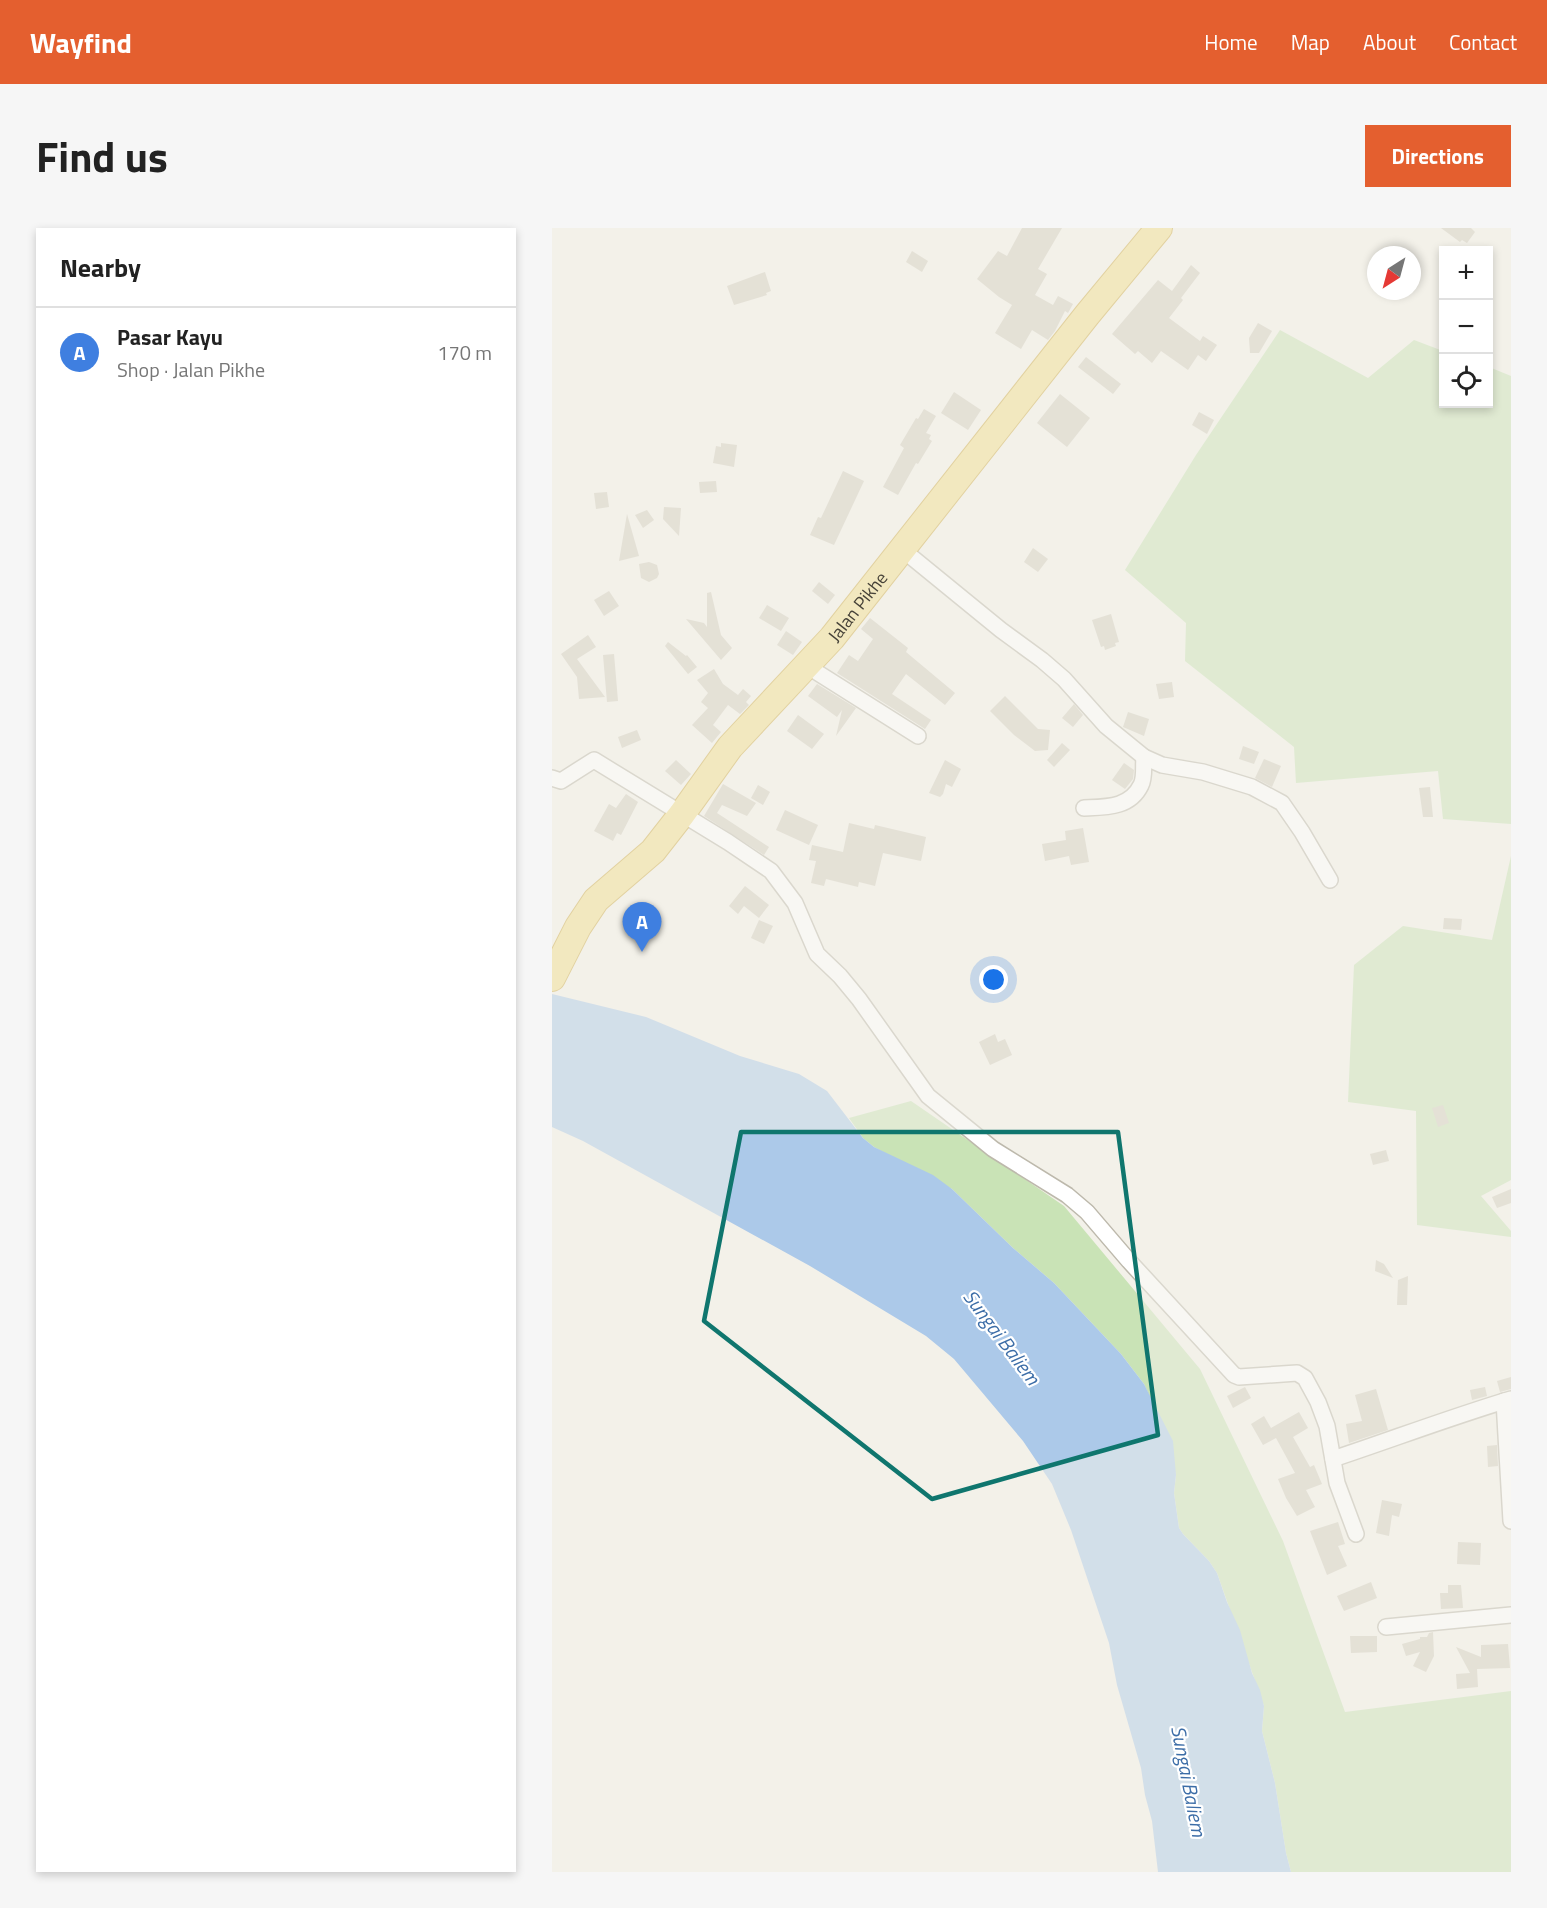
<!DOCTYPE html>
<html lang="en">
<head>
<meta charset="utf-8">
<style>
	:root { --surface:#fff; --page:#f6f6f6; --text:#222; --muted:#767676; --line:#e0e0e0; --accent:#e45f2f }
	body { margin:0; font-family:"Titillium Web",sans-serif; background:var(--page); color:var(--text) }
	.controls { position:absolute; right:18px; top:18px; display:grid; overflow:hidden; border-radius:0px; box-shadow:0 3px 9px #0003 }
	.controls button { width:54px; height:54px; display:grid; place-items:center; padding:0; border:0; border-bottom:2px solid var(--line); background:var(--surface); color:var(--text); font:30px sans-serif }
	.compass { position:absolute; left:815px; top:18px; width:54px; height:54px; border-radius:50%; background:var(--surface); box-shadow:0 3px 9px #0003; rotate:216deg }
	.you { position:absolute; left:442px; top:752px; width:21px; height:21px; margin:-15px; border:4px solid #fff; border-radius:50%; background:#1a73e8; box-shadow:0 0 0 9px #1a73e833 }
	.badge { display:grid; place-items:center; width:39px; height:39px; border-radius:50%; background:var(--accent); color:#fff; font-size:20px; font-weight:700 }
	.pin { position:absolute; translate:-50% -50px; filter:drop-shadow(0 2px 3px #0008) }
	.pin::after { content:''; position:absolute; top:32px; width:21px; height:18px; background:inherit; clip-path:polygon(0 0,100% 0,50% 100%) }
	.list { margin:0; padding:0; list-style:none }
	h2 { display:flex; justify-content:space-between; align-items:center; height:78px; margin:0; padding:0 24px; font-size:26px }
	h2 small { font-size:20px; font-weight:400; color:var(--muted) }
	.list li { display:grid; grid-template-columns:39px 1fr auto; gap:18px; align-items:center; box-sizing:border-box; height:90px; padding:0 24px; border-top:2px solid var(--line) }
	.list b { display:block; font-size:22px; white-space:nowrap }
	.list p { margin:0; font-size:20px; white-space:nowrap; color:var(--muted) }
	.list em { font-size:20px; font-style:normal; color:var(--muted) }
	.icon { flex:none; width:33px; height:33px; fill:none; stroke:currentColor; stroke-width:2; stroke-linecap:round; stroke-linejoin:round }
	.map { position:relative; flex:none; width:959px; height:1644px; overflow:hidden; border-radius:0px }
	header { display:flex; align-items:center; gap:36px; box-sizing:border-box; height:84px; padding:0 30px; background:var(--accent); color:#fff }
	header strong { font-size:28px }
	nav { display:flex; gap:33px; margin-inline-start:auto; font-size:21px }
	.intro { display:flex; align-items:center; justify-content:space-between; box-sizing:border-box; height:144px; padding:0 36px }
	h1 { margin:0; font-size:42px }
	.button { padding:15px 27px; border-radius:0px; background:var(--accent); color:#fff; font-size:21px; font-weight:700 }
	main { display:flex; gap:36px; padding:0 36px }
	aside { flex:1; background:var(--surface); border-radius:0px; box-shadow:0 3px 9px #0003 }
	.map>svg:first-child { display:block }
	.green { fill:#c9e3b6 }
	.water { fill:#acc9e9 }
	.building { fill:#d3cebf }
	.lines { fill:none; stroke-linecap:round; stroke-linejoin:round }
	.minor-casing { stroke:#bdb9ac; stroke-width:18 }
	.trunk-casing { stroke:#ceac48; stroke-width:28 }
	.minor { stroke:#fff; stroke-width:15 }
	.trunk { stroke:#f2de8c; stroke-width:26 }
	.marked { fill:none; stroke:#0f766e; stroke-width:4.5; stroke-linejoin:round }
	.labels { text-anchor:middle; dominant-baseline:central; stroke-width:4.5; stroke-linejoin:round; paint-order:stroke }
	.street-label { font-size:18px; fill:#464238; stroke:#fff }
	.water-label { font-size:20px; font-style:italic; fill:#3c6da7; stroke:#fff }
</style>
</head>
<body>
<header>
<strong>Wayfind</strong>
<nav><a>Home</a><a>Map</a><a>About</a><a>Contact</a></nav>
</header>
<div class="intro"><h1>Find us</h1><a class="button">Directions</a></div>
<main>
<aside>
<h2>Nearby<small></small></h2>
<ul class="list">
<li><span class="badge" style="background:#3f7fe0">A</span><div><b>Pasar Kayu</b><p>Shop · Jalan Pikhe</p></div><em>170 m</em></li>
</ul>
</aside>
<div class="map">
<svg width="959" height="1644" viewBox="0 0 959 1644">
	<rect width="100%" height="100%" fill="#f3f1e9"/>
	<g class="green">
		<polygon points="728,102 816,150 862,112 891,123 891,176 936,176 937,139 959,148 959,596 891,591 886,543 744,555 742,519 633,433 634,395 573,342 644,227"/>
		<polygon points="959,628 959,952 929,968 959,1003 959,1009 865,997 864,883 796,874 802,737 851,698 940,712"/>
		<polygon points="359,873 512,978 648,1141 731,1313 793,1484 959,1463 959,1644 739,1644 734,1625 723,1555 710,1503 712,1478 665,1345 657,1333 631,1306 627,1300 622,1265 624,1247 603,1180 592,1156 569,1126 502,1055 461,1020 400,961 322,919 311,910 297,890"/>
	</g>
	<polygon class="water" points="0,766 94,789 188,828 247,846 275,863 311,910 322,919 381,947 400,961 461,1020 502,1055 569,1126 592,1156 621,1213 624,1247 622,1265 627,1300 631,1306 657,1333 665,1345 675,1374 688,1402 700,1445 708,1462 712,1478 710,1503 723,1555 734,1625 739,1644 606,1644 600,1593 593,1567 589,1540 565,1457 557,1415 519,1302 500,1256 471,1213 402,1131 374,1108 258,1038 31,913 0,899"/>
	<g class="building">
		<polygon points="470,0 510,0 486,41 495,46 483,67 501,77 506,68 521,76 516,85 513,83 503,103 496,112 480,102 469,121 443,105 460,77 447,69 425,51 446,23 455,28"/>
		<polygon points="889,0 919,0 923,4 915,15 910,12 908,14"/>
		<polygon points="360,23 376,33 370,44 354,34"/>
		<polygon points="639,37 648,45 629,70 631,72 617,90 648,113 651,108 665,117 654,133 646,127 636,142 609,123 600,135 586,123 583,126 560,106 606,52 620,63"/>
		<polygon points="213,44 219,63 214,65 215,67 182,77 175,58"/>
		<polygon points="706,95 720,103 707,125 698,125 697,110"/>
		<polygon points="534,129 569,156 561,166 526,139"/>
		<polygon points="402,164 429,182 416,202 389,185"/>
		<polygon points="508,166 538,190 515,219 485,195"/>
		<polygon points="372,181 384,188 374,205 379,207 377,211 380,213 366,236 364,235 346,267 331,259 352,220 348,217 364,190 366,191"/>
		<polygon points="647,184 662,192 655,206 640,197"/>
		<polygon points="169,215 185,217 182,239 161,235 164,218 169,219"/>
		<polygon points="291,243 312,253 282,317 258,307 266,289 269,290"/>
		<polygon points="164,253 165,264 148,265 147,254"/>
		<polygon points="55,264 57,279 44,281 42,265"/>
		<polygon points="112,279 129,280 127,308 111,291"/>
		<polygon points="95,282 102,292 91,300 83,287"/>
		<polygon points="75,286 87,328 67,333"/>
		<polygon points="481,320 496,331 486,344 472,334"/>
		<polygon points="97,334 105,337 107,346 105,350 97,354 89,350 87,336"/>
		<polygon points="267,354 283,367 276,376 260,363"/>
		<polygon points="57,363 67,378 52,388 42,372"/>
		<polygon points="159,364 169,407 180,420 169,432 134,391 152,395 155,399 155,365"/>
		<polygon points="215,377 237,390 229,403 207,390"/>
		<polygon points="559,386 567,414 563,415 564,418 553,422 552,418 549,419 540,392"/>
		<polygon points="318,390 356,420 354,424 403,465 393,477 354,446 340,466 379,492 373,501 285,445 297,427 306,433 321,411 309,401"/>
		<polygon points="234,403 250,414 241,427 225,417"/>
		<polygon points="36,407 44,419 25,431 53,469 27,471 25,449 9,426"/>
		<polygon points="116,414 134,428 135,427 145,439 136,446 113,418"/>
		<polygon points="62,426 66,473 55,474 51,427"/>
		<polygon points="162,441 171,456 186,467 191,461 199,468 194,474 197,477 188,486 176,477 161,497 169,504 160,515 140,497 156,480 149,474 156,465 145,452"/>
		<polygon points="620,454 622,469 607,471 604,456"/>
		<polygon points="265,456 304,480 284,508 290,482 285,489 256,468"/>
		<polygon points="453,468 486,501 498,502 496,522 483,523 462,507 438,483"/>
		<polygon points="522,476 531,487 521,499 510,490"/>
		<polygon points="576,484 597,491 592,508 571,499"/>
		<polygon points="246,487 272,506 260,521 235,503"/>
		<polygon points="85,502 89,512 70,520 66,509"/>
		<polygon points="510,515 518,522 502,539 495,532"/>
		<polygon points="691,518 707,524 702,536 687,531"/>
		<polygon points="712,531 729,538 720,559 703,550"/>
		<polygon points="124,532 139,546 129,557 113,543"/>
		<polygon points="393,532 409,541 400,559 394,556 391,566 388,569 377,565"/>
		<polygon points="572,535 582,542 581,551 573,561 560,552"/>
		<polygon points="171,556 204,575 195,588 170,577 165,585 217,619 212,627 152,588"/>
		<polygon points="206,557 218,564 211,577 199,570"/>
		<polygon points="878,559 881,589 871,589 867,560"/>
		<polygon points="74,566 86,574 69,607 65,605 61,613 42,603 57,576 64,580"/>
		<polygon points="233,582 266,597 257,617 224,602"/>
		<polygon points="297,595 322,601 323,597 374,609 369,633 331,625 323,658 307,654 306,659 274,651 272,658 259,655 264,633 257,632 260,617 291,624"/>
		<polygon points="531,600 537,634 519,637 517,628 493,633 490,616 514,612 513,603"/>
		<polygon points="193,658 217,677 207,690 192,678 186,686 177,678"/>
		<polygon points="892,690 910,691 909,702 891,701"/>
		<polygon points="207,692 221,698 212,716 199,710"/>
		<polygon points="443,806 446,814 453,811 460,827 438,837 427,814"/>
		<polygon points="891,877 897,895 886,899 880,880"/>
		<polygon points="834,922 837,933 821,937 818,926"/>
		<polygon points="959,961 959,975 945,980 940,969"/>
		<polygon points="824,1032 832,1036 841,1050 823,1043"/>
		<polygon points="856,1048 855,1077 845,1077 846,1052"/>
		<polygon points="959,1149 959,1161 948,1164 945,1153"/>
		<polygon points="693,1159 699,1170 681,1180 675,1168"/>
		<polygon points="933,1159 935,1168 920,1172 918,1162"/>
		<polygon points="824,1161 836,1202 797,1215 794,1196 810,1193 803,1167"/>
		<polygon points="747,1184 756,1200 741,1209 758,1239 762,1237 770,1256 754,1262 763,1279 745,1288 734,1270 726,1251 743,1245 724,1210 711,1217 699,1196 712,1188 719,1200"/>
		<polygon points="945,1217 946,1238 936,1239 935,1218"/>
		<polygon points="830,1272 850,1276 847,1289 840,1287 837,1308 824,1305"/>
		<polygon points="786,1294 793,1316 786,1318 795,1338 775,1347 758,1303"/>
		<polygon points="906,1314 929,1315 928,1337 905,1336"/>
		<polygon points="819,1354 825,1370 792,1383 785,1368"/>
		<polygon points="896,1357 909,1357 911,1380 889,1381 888,1365 896,1365"/>
		<polygon points="881,1404 882,1428 874,1444 861,1438 868,1424 854,1428 850,1416 868,1411 868,1409 875,1409 877,1405"/>
		<polygon points="798,1408 825,1408 825,1424 799,1425"/>
		<polygon points="956,1416 958,1440 925,1441 926,1459 905,1461 904,1446 918,1445 904,1419 929,1429 929,1417"/>
	</g>
	<g class="lines">
		<g class="minor-casing">
			<g id="minor">
				<polyline points="351,322 449,402 490,432 512,451 554,498 592,529 610,537 651,544 700,559 730,575 750,604 778,652"/>
				<polyline points="255,438 366,508"/>
				<polyline points="0,550 9,553 42,532 176,614 219,643 243,675 265,726 288,748 307,771 376,868 441,921 515,967 535,984 577,1033 682,1147 687,1149 745,1145 753,1150 766,1174 775,1198 785,1255 804,1306"/>
				<path d="M532,580C554,579 578,580 589,557C593,550 591,537 592,529"/>
				<polyline points="952,1173 959,1293"/>
				<path d="M781,1231C841,1211 899,1189 959,1171"/>
				<polyline points="834,1399 959,1387"/>
			</g>
		</g>
		<g class="trunk-casing">
			<g id="trunk">
				<path id="s1" d="M0,750L26,699L44,672L101,623L130,586L178,519L280,410L535,87L607,0"/>
			</g>
		</g>
		<use href="#minor" class="minor"/>
		<use href="#trunk" class="trunk"/>
	</g>
	<path d="M0 0H959V1644H0ZM189,904H566L606,1207L380,1271L152,1093Z" fill="#f3f1e9" fill-opacity=".55" fill-rule="evenodd"/>
	<path class="marked" d="M189,904H566L606,1207L380,1271L152,1093Z"/>
	<g class="labels">
		<g class="street-label">
			<text stroke="none"><textPath href="#s1" startOffset="484">Jalan Pikhe</textPath></text>
		</g>
		<g class="water-label">
			<text transform="translate(450 1109) rotate(53)">Sungai Baliem</text>
			<text transform="translate(637 1553) rotate(79)">Sungai Baliem</text>
		</g>
	</g>
</svg>
<div class="controls">
<button>+</button>
<button>−</button>
<button><svg class="icon" aria-label="locate" viewBox="0 0 24 24"><circle cx="12" cy="12" r="6"/><path d="M12 2v4M12 18v4M2 12h4M18 12h4"/></svg></button>
</div>
<svg class="compass" viewBox="-18 -18 36 36"><path d="M0-13l5 13h-10z" fill="#e53935"/><path d="M0 13l5-13h-10z" fill="#767676"/></svg>
<div class="you"></div>
<div class="pin badge" style="left:90px;top:724px;background:#3f7fe0">A</div>
</div>
</main>
</body>
</html>
